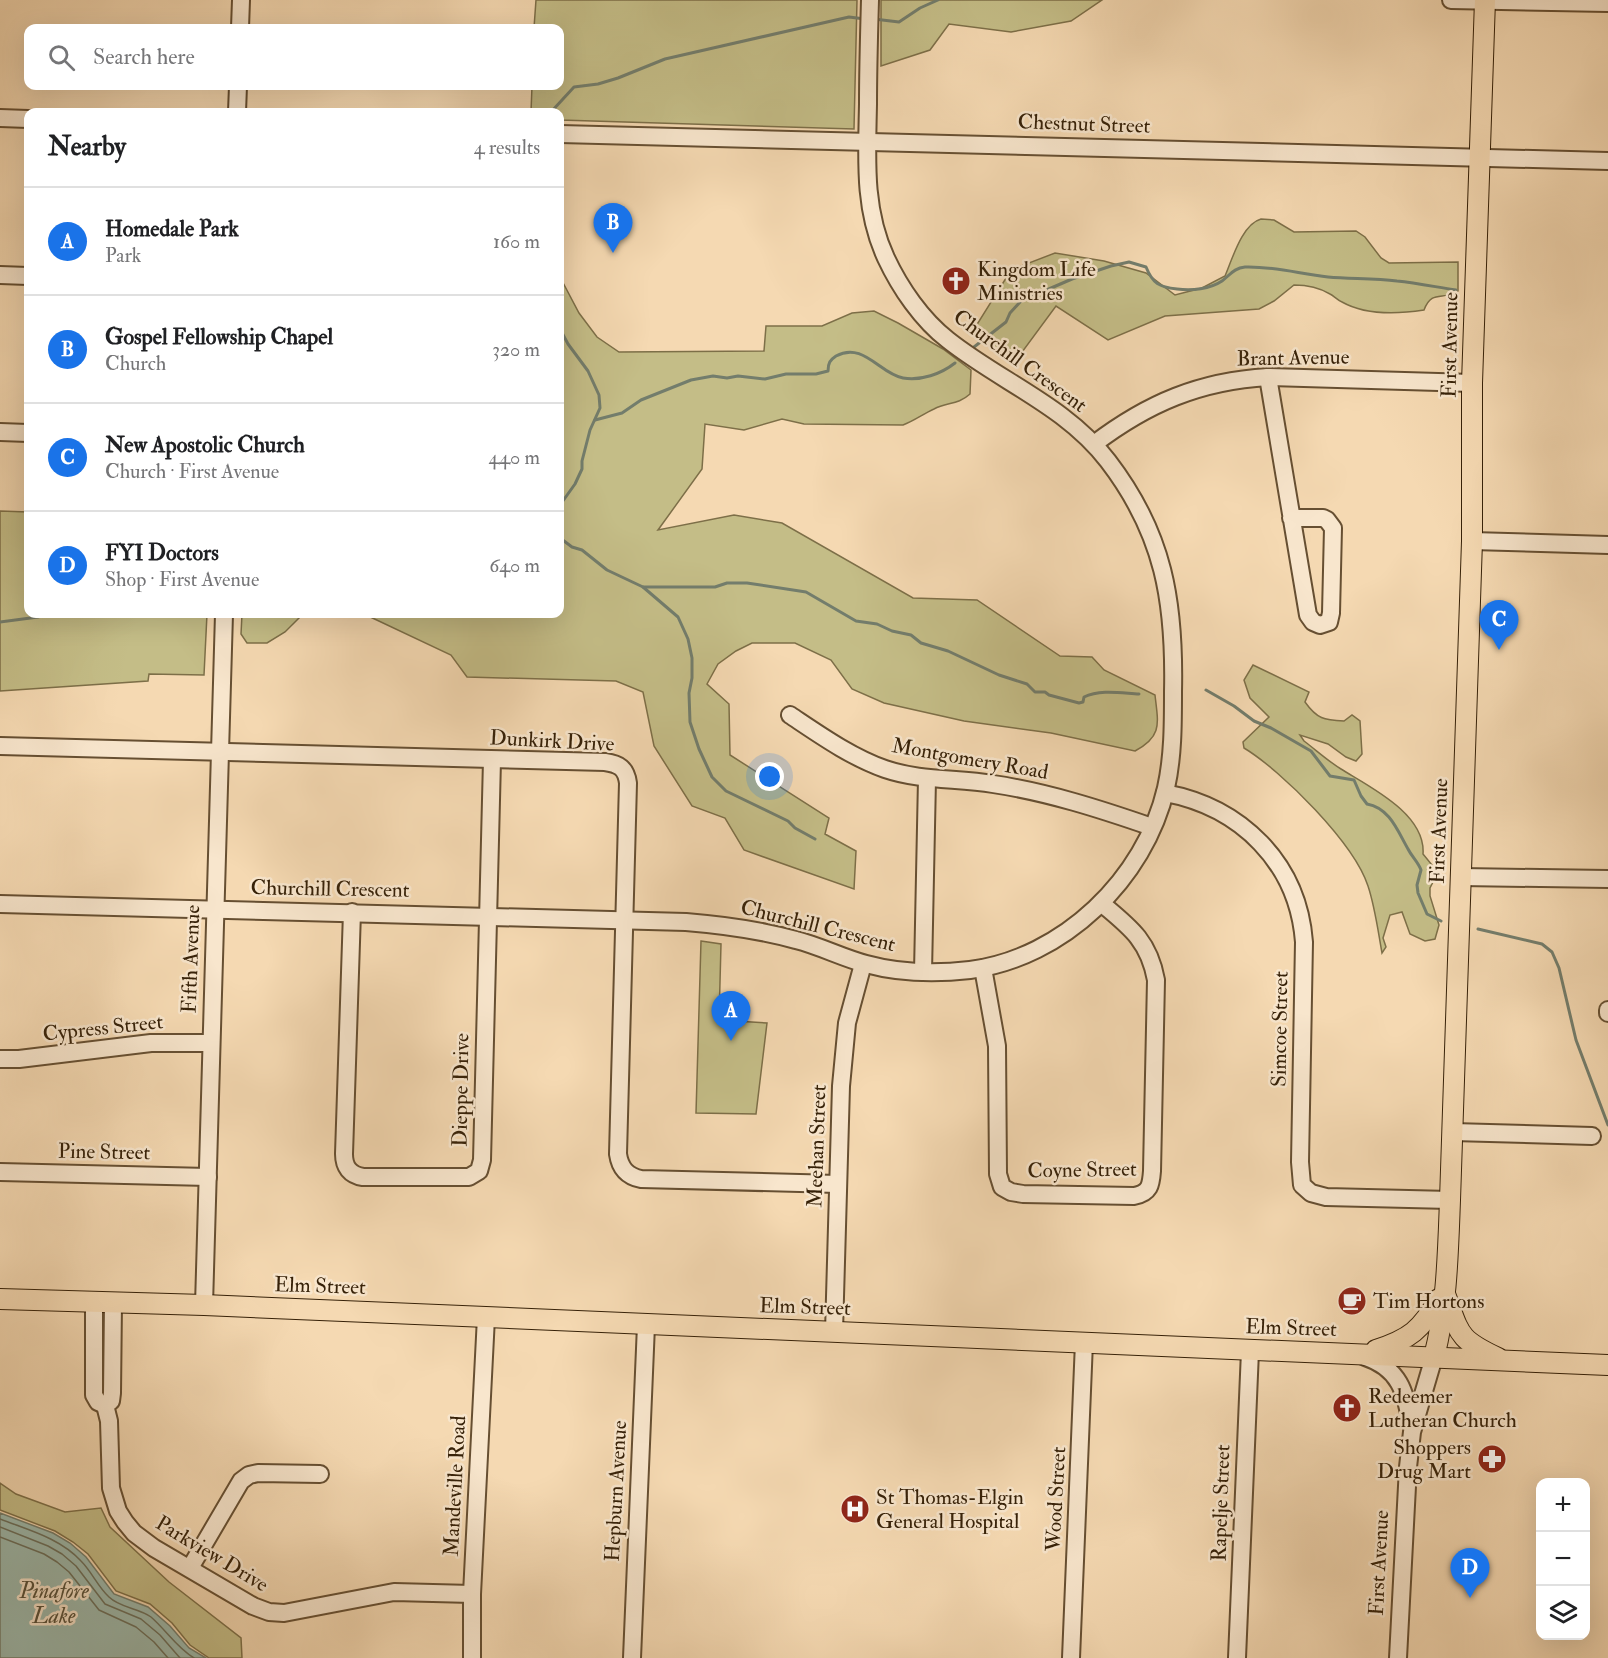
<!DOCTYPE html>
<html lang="en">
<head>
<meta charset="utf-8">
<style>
	:root { --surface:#fff; --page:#f2f2f2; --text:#202124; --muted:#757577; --line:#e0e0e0; --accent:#1a73e8 }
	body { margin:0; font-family:"IM FELL Double Pica",serif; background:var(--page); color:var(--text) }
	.controls { position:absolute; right:18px; bottom:18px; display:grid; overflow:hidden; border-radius:12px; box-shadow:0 6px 24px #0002 }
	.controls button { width:54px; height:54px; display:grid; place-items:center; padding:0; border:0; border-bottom:2px solid var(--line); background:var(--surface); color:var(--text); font:30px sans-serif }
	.you { position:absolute; left:770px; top:777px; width:21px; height:21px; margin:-15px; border:4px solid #fff; border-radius:50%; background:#1a73e8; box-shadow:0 0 0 9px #1a73e833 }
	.badge { display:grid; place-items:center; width:39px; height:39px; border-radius:50%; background:var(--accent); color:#fff; font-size:20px; font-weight:700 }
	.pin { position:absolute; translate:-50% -50px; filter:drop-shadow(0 2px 3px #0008) }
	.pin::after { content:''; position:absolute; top:32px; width:21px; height:18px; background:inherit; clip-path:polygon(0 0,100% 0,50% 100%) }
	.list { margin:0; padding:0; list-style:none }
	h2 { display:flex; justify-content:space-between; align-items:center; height:78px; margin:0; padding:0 24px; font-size:26px }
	h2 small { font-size:20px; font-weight:400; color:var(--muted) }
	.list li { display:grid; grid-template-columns:39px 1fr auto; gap:18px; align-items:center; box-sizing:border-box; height:108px; padding:0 24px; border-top:2px solid var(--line) }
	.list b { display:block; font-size:22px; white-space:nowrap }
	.list p { margin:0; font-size:20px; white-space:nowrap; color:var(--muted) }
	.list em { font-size:20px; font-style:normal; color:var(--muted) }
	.icon { flex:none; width:33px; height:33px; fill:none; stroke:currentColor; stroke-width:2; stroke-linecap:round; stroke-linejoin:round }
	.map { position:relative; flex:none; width:1608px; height:1658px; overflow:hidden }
	.search { position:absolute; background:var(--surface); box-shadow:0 6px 24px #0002; left:24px; top:24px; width:540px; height:66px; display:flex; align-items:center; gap:15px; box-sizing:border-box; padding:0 21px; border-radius:12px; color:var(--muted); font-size:22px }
	.panel { position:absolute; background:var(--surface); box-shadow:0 6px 24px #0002; left:24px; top:108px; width:540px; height:510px; border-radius:12px }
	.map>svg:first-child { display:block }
	.green { fill:#c4bd87; stroke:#7d6f48; stroke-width:1.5 }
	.water { fill:#9cbaae; stroke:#737d6c; stroke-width:1.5 }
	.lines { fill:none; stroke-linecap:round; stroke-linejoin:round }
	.shore { stroke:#696e5b; stroke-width:1.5 }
	.stream { stroke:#737d6c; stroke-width:3 }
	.minor-casing { stroke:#664f32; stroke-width:20 }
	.major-casing { stroke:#362108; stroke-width:22 }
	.minor { stroke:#f8e6cd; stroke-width:16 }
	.major { stroke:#f5d9b2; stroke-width:20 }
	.labels { text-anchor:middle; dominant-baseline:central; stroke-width:5; stroke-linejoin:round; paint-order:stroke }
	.street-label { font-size:21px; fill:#362108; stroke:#f8e6cd }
	.poi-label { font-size:21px; fill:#362108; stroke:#f8e6cd; text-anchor:start }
	.water-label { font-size:22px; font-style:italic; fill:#554f3a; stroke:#f8e6cd }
</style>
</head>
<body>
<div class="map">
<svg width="1608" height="1658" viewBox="0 0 1608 1658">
	<rect width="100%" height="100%" fill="#f5d9b2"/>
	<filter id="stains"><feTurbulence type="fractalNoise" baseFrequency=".00333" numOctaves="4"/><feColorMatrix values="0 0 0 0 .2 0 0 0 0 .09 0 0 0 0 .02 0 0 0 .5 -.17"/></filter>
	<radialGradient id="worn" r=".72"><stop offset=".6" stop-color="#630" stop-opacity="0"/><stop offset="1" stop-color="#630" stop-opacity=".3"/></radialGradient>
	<g class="green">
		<polygon points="536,0 857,0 854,129 560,120 560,112 531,112 532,86 560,86 560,28 534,28"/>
		<polygon points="881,0 1102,0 1071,21 1011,32 949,24 930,50 881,66"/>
		<path d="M1261,219L1274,220L1294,232L1356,231L1365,237L1381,258L1389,263L1458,262V291C1443,301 1432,289 1424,310C1398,314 1365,315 1342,302C1337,300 1334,296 1330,294C1320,288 1307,285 1294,285L1274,301L1259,309L1165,316L1108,340L1056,306L1014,363L971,334L1011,270L1055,253L1104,261L1146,273L1175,295L1202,288L1225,276C1232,260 1242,224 1261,219Z"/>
		<path d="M560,277L579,313L597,337L619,352L764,351L766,326H822L852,313L874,311L898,323L943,349L971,370L970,394C958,405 947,402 934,409C923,414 914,421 903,425L804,424L782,419L744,430L705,424L702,469L658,530L734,515L782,523L913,598L977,600L1060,656L1092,657L1104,670L1155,695C1158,723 1163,736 1135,751L1051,733L964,721L884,703L852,689L831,660L795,643H752L736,651L718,664L707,684L729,704L730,755L829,818L825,834L856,851L854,889L744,850L725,818L692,806L654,746L643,692L616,681L467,677L451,655L364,614H560Z"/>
		<polygon points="0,511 28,512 28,614 207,614 204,675 149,674 148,681 0,691"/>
		<polygon points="242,614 303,614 285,632 267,643 247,643 241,634"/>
		<path d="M1253,665L1309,692L1305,702C1317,719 1324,720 1344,721L1352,715L1360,721L1362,754L1356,761L1346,757L1328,744L1300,735L1304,741C1316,750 1328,761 1341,769C1370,787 1426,814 1423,854L1432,865L1435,878L1430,888V896L1439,925L1435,939L1425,941L1410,934L1402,912L1390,915L1383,938L1386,947L1382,953C1378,931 1375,907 1368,886C1354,843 1282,771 1244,748L1243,742L1269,717L1250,698L1244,680Z"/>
		<polygon points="701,941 721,944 719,1020 767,1023 756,1114 696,1113"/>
		<polygon points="0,1483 16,1494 65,1512 101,1508 110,1527 169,1582 241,1638 242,1658 209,1658 190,1645 172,1623 150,1604 116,1591 88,1554 73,1542 55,1531 0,1510"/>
	</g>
	<polygon class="water" points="0,1513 53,1533 70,1543 86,1557 114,1594 148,1607 170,1626 189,1648 206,1658 0,1658"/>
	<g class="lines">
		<g class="shore">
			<path d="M0,1519C28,1530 60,1538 81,1561C92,1572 98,1587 109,1597C120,1608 139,1608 151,1617C166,1630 177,1648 194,1658"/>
			<polyline points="0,1527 48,1546 62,1554 76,1566 105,1604 141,1619 160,1635 180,1658"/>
			<polyline points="0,1537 44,1554 57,1562 69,1572 99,1610 136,1627 154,1642 168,1658"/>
		</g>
		<g class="stream">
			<polyline points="874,19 899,22 920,8 938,0"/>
			<polyline points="551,112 574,87 598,84 618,78 665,59 849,17 865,19"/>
			<polyline points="560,329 568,344 588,371 599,395 600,408 590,430 582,461 582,469 575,484 560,505"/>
			<path d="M974,347L1006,322L1010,313L1021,301L1072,279L1111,266L1129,262L1146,267C1153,284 1159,287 1177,289C1192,291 1210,289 1222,281C1230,275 1234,268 1245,267C1274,266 1300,274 1328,277C1351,279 1374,278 1397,281C1417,283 1436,287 1456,290"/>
			<path d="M595,420L622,413L641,400L691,380L713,376L727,378L738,376L765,379L786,374H816L828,371C828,363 830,360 836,356C863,341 880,374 903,378C921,381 941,374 955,363"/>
			<polyline points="560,538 572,547 582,550 607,570 643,587 678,617 688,639 692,658 692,678 689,693 690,722 699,749 712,777 726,791 788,821 795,828 815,839"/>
			<path d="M643,587H715L727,583H747L806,592L856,621L877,624L892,631L911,635L921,643L948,651L999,675L1027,684L1035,692H1045L1049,695L1079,703L1083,702L1084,697C1100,689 1121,693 1139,694"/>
			<polyline points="0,622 38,617 47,614"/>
			<path d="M1206,690L1234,706L1254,721L1271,728L1311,751L1330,776L1354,780L1361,796L1367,804C1390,808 1398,832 1408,849C1412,857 1418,862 1421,870L1417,885L1418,893L1427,914L1441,921"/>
			<polyline points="1478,929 1542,944 1552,952 1559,968 1576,1040 1608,1125"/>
		</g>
		<g class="minor-casing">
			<g id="minor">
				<polyline points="1451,0 1608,3"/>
				<polyline points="240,28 241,0"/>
				<polyline points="237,112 238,86"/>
				<polyline points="0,118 28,119"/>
				<polyline points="560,134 1608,161"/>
				<polyline points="0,275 28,276"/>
				<polyline points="1268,377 1308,615 1313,622 1320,625 1329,622 1331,613 1333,528 1327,520 1323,518 1291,518"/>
				<polyline points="0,432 28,433"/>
				<path d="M1094,444C1148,403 1200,381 1268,377L1472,383"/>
				<polyline points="1472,541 1608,545"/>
				<path d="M790,715C820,735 851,757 885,769C920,781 957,778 993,784C1047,792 1100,809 1152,827"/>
				<path d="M0,746L605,762C619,764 626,768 628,783L618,1154C620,1168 627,1176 641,1179L838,1184"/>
				<path d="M1165,793C1241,807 1298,863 1304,942L1300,1162L1302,1185L1311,1193L1326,1197L1450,1200"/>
				<polyline points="1461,877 1608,879"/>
				<path d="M0,904L686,922C723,925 760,930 796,940C820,946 843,958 866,964C899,973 936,974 970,970C1063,958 1145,879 1166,788C1173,757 1173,724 1173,692C1175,602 1164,534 1108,461C1066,406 1001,382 948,340C922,320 900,288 886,258C863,209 867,157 868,104C868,69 869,35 870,0"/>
				<path d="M352,912L344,1154C344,1167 350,1175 363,1177H469L479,1171L482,1160L492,760"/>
				<path d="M983,968L997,1046L998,1174L1002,1187L1011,1192L1023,1194L1134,1196C1150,1193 1151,1185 1152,1171L1156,980C1149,941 1130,927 1101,903"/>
				<polyline points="923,972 927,779"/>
				<polyline points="1608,1013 1608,1010"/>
				<polyline points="0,1059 19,1059 151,1043 211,1043"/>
				<polyline points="1453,1132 1592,1136"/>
				<polyline points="0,1172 208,1177"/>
				<polyline points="94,1302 94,1395 98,1402 105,1405 111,1401 112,1393 113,1303"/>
				<polyline points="204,1305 224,614"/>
				<polyline points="834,1332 841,1086 847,1023 863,964"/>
				<path d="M1365,1357C1399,1368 1406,1392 1411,1425"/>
				<polyline points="105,1405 109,1421 111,1488 118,1511 125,1522 134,1533 154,1548 253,1606 269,1612 284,1613 394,1592 472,1594"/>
				<polyline points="190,1568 241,1481 249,1475 258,1473 320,1474"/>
				<polyline points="472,1658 472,1594 486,1317"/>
				<polyline points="632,1658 646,1325"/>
				<polyline points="1071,1658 1084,1342"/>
				<polyline points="1237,1658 1250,1351"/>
				<polyline points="1398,1658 1408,1467 1412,1432 1434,1357"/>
			</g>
		</g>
		<g class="major-casing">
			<g id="major">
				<path d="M1445,1294C1460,1334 1457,1339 1498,1358"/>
				<polyline points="0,1299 204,1305 1608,1365"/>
				<path d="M1376,1350C1410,1339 1421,1330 1439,1299"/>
				<path d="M1434,1357C1447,1307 1448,1252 1450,1200L1472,541V383L1485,0"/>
			</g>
		</g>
		<use href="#minor" class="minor"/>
		<use href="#major" class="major"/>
	</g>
	<defs>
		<g id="church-disc" transform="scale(1.5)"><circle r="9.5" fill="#8f2418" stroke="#f8e6cd"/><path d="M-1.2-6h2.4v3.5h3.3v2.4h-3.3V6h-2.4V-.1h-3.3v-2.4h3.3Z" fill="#fff"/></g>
		<g id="cafe-disc" transform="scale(1.5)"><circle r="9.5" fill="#8f2418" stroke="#f8e6cd"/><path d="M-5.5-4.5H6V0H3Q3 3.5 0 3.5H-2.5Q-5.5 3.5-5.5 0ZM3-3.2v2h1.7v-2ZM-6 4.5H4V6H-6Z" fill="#fff"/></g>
		<g id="pharmacy-disc" transform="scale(1.5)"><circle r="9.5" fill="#8f2418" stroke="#f8e6cd"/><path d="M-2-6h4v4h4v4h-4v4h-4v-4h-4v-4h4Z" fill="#fff"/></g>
		<g id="hospital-disc" transform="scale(1.5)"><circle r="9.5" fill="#8f2418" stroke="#f8e6cd"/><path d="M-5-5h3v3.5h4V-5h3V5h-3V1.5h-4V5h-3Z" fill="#fff"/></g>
	</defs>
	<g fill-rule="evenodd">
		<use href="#church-disc" x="956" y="281"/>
		<use href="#cafe-disc" x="1352" y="1301"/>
		<use href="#church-disc" x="1347" y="1408"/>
		<use href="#pharmacy-disc" x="1492" y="1459"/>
		<use href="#hospital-disc" x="855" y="1509"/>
	</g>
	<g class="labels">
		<g class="street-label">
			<text transform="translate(1084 124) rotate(2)">Chestnut Street</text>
			<text transform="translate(1450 345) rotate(-89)">First Avenue</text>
			<text transform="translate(1293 358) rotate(-1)">Brant Avenue</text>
			<text transform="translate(1020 361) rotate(36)">Churchill Crescent</text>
			<text transform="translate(552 741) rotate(3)">Dunkirk Drive</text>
			<text transform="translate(970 759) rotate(10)">Montgomery Road</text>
			<text transform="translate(1439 831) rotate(-88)">First Avenue</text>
			<text transform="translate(330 889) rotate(1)">Churchill Crescent</text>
			<text transform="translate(818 926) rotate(14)">Churchill Crescent</text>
			<text transform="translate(191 959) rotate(-88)">Fifth Avenue</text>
			<text transform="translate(103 1028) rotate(-6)">Cypress Street</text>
			<text transform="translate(1280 1029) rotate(-89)">Simcoe Street</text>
			<text transform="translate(461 1090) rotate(-89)">Dieppe Drive</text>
			<text transform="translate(817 1146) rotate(-88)">Meehan Street</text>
			<text transform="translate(104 1152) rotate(1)">Pine Street</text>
			<text transform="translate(1082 1170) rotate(-1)">Coyne Street</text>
			<text transform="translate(320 1286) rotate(2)">Elm Street</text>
			<text transform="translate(805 1307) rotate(2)">Elm Street</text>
			<text transform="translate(1291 1328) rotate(2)">Elm Street</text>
			<text transform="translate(455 1486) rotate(-87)">Mandeville Road</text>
			<text transform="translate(616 1491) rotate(-87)">Hepburn Avenue</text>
			<text transform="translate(1056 1499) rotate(-87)">Wood Street</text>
			<text transform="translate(1221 1503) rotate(-88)">Rapelje Street</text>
			<text transform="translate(212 1554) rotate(31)">Parkview Drive</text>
			<text transform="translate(1379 1563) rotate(-87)">First Avenue</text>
		</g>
		<g class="poi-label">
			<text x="977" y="269">Kingdom Life<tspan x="977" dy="24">Ministries</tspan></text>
			<text x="1373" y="1301">Tim Hortons</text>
			<text x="1368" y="1396">Redeemer<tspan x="1368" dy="24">Lutheran Church</tspan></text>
			<text x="1471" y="1447" text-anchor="end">Shoppers<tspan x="1471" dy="24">Drug Mart</tspan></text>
			<text x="876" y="1497">St Thomas-Elgin<tspan x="876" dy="24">General Hospital</tspan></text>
		</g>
		<g class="water-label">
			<text x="54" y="1591">Pinafore<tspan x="54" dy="25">Lake</tspan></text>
		</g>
	</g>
	<rect width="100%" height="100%" filter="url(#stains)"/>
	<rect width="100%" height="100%" fill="url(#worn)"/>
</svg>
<div class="controls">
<button>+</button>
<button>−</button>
<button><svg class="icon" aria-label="layers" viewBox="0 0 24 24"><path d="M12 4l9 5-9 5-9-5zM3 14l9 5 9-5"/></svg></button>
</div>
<div class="you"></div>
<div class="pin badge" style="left:731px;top:1041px">A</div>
<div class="pin badge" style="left:613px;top:253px">B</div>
<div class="pin badge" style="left:1499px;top:650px">C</div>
<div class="pin badge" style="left:1470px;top:1598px">D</div>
<div class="search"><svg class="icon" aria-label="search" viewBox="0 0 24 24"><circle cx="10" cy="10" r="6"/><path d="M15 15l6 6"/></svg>Search here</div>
<section class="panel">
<h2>Nearby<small>4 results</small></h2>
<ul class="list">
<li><span class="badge">A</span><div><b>Homedale Park</b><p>Park</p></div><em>160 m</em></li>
<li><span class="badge">B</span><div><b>Gospel Fellowship Chapel</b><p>Church</p></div><em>320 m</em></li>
<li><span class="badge">C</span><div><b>New Apostolic Church</b><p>Church · First Avenue</p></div><em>440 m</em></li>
<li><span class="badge">D</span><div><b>FYI Doctors</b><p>Shop · First Avenue</p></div><em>640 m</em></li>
</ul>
</section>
</div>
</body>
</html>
